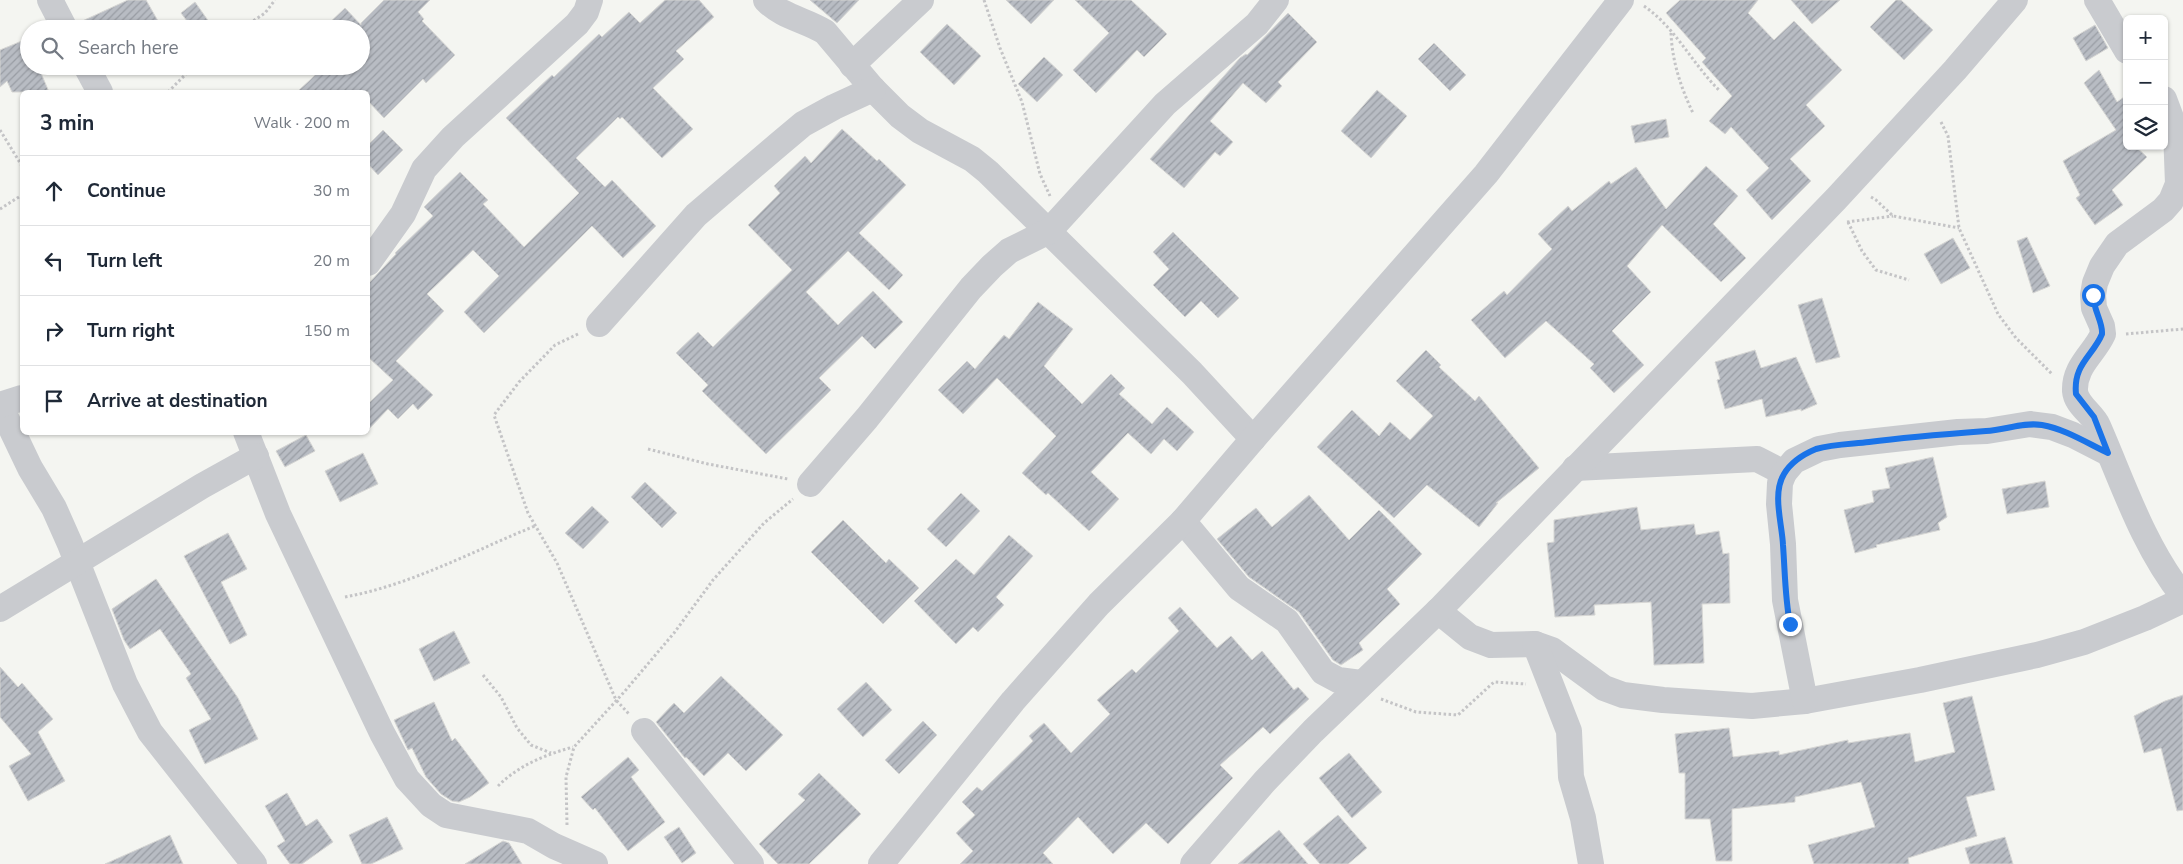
<!DOCTYPE html>
<html lang="en">
<head>
<meta charset="utf-8">
<style>
	:root { --surface:#fff; --page:#f6f6f7; --text:#1f2937; --muted:#747a83; --line:#e0e1e3 }
	body { margin:0; font-family:"Nunito Sans",sans-serif; background:var(--page); color:var(--text) }
	.controls { position:absolute; right:15px; top:15px; display:grid; overflow:hidden; border-radius:8px; box-shadow:0 1px 4px #0004 }
	.controls button { width:45px; height:45px; display:grid; place-items:center; padding:0; border:0; border-bottom:1px solid var(--line); background:var(--surface); color:var(--text); font:25px sans-serif }
	.stop { position:absolute; width:15px; height:15px; margin:-11px; border:4px solid #1a73e8; border-radius:50%; background:#fff }
	.stop.end { background:#1a73e8; border-color:#fff; box-shadow:0 1px 5px #0008 }
	.list { margin:0; padding:0; list-style:none }
	h2 { display:flex; justify-content:space-between; align-items:center; height:65px; margin:0; padding:0 20px; font-size:21px }
	h2 small { font-size:16px; font-weight:400; color:var(--muted) }
	.list li { display:grid; grid-template-columns:32px 1fr auto; gap:15px; align-items:center; box-sizing:border-box; height:70px; padding:0 20px; border-top:1px solid var(--line) }
	.list b { display:block; font-size:19px; white-space:nowrap }
	.list em { font-size:16px; font-style:normal; color:var(--muted) }
	.icon { flex:none; width:28px; height:28px; fill:none; stroke:currentColor; stroke-width:2; stroke-linecap:round; stroke-linejoin:round }
	.map { position:relative; flex:none; width:2183px; height:864px; overflow:hidden }
	.search { position:absolute; background:var(--surface); box-shadow:0 1px 4px #0004; left:20px; top:20px; width:350px; height:55px; display:flex; align-items:center; gap:12px; box-sizing:border-box; padding:0 18px; border-radius:28px; color:var(--muted); font-size:19px }
	.panel { position:absolute; background:var(--surface); box-shadow:0 1px 4px #0004; left:20px; top:90px; width:350px; height:345px; border-radius:8px }
	.map>svg:first-child { display:block }
	.building { fill:url(#building-hatch); stroke:#d6d6d4 }
	.lines { fill:none; stroke-linecap:round; stroke-linejoin:round }
	.path { stroke:#c4c4c6; stroke-width:3; stroke-dasharray:2.5 2.5; stroke-linecap:butt }
	.minor { stroke:#c9cbcf; stroke-width:26 }
	.route { stroke:#1a73e8; stroke-width:6 }
</style>
</head>
<body>
<div class="map">
<svg width="2183" height="864" viewBox="0 0 2183 864">
	<defs>
		<pattern id="building-hatch" width="6" height="6" patternUnits="userSpaceOnUse" patternTransform="scale(1.25)"><rect width="6" height="6" fill="#b8bcc3"/><path d="M-1 1l2-2M0 6l6-6M5 7l2-2" fill="none" stroke="#999da4"/></pattern>
	</defs>
	<rect width="100%" height="100%" fill="#f4f5f1"/>
	<g class="building">
		<polygon points="128,0 146,0 158,21 145,29 80,29 78,23"/>
		<polygon points="384,0 430,0 418,12 424,19 422,21 455,55 426,83 423,79 384,118 368,101 368,92 297,92 325,66 361,66 361,29 323,29 345,8 361,25 361,23"/>
		<polygon points="665,0 699,0 714,17 676,51 684,59 653,88 693,129 662,158 622,117 620,119 618,117 576,158 605,187 612,180 656,226 623,258 592,226 484,333 464,312 499,276 473,250 427,294 444,311 396,361 433,395 418,410 413,404 398,419 388,409 368,430 368,404 393,380 368,357 368,284 396,254 395,253 433,216 424,207 460,172 488,200 483,204 524,247 579,193 506,118 552,75 554,77 599,34 602,37 629,12 640,23"/>
		<polygon points="810,0 859,0 837,23"/>
		<polygon points="1006,0 1054,0 1031,24"/>
		<polygon points="1075,0 1131,0 1167,34 1144,57 1137,50 1096,93 1073,70 1109,33"/>
		<polygon points="1680,0 1758,0 1748,13 1774,40 1794,21 1842,70 1806,105 1825,126 1790,159 1811,181 1772,220 1746,190 1769,168 1731,127 1725,134 1709,121 1732,96 1702,62 1706,58 1666,13"/>
		<polygon points="1791,0 1840,0 1812,24"/>
		<polygon points="1896,0 1901,0 1933,30 1904,60 1870,27"/>
		<polygon points="195,2 214,29 193,29 181,13"/>
		<polygon points="1288,13 1317,42 1278,82 1282,86 1266,103 1243,83 1210,121 1233,142 1220,156 1215,152 1184,188 1150,159 1240,58 1246,54 1247,55"/>
		<polygon points="947,24 981,56 954,85 920,52"/>
		<polygon points="2095,25 2108,48 2086,61 2073,38"/>
		<polygon points="29,38 29,66 38,66 49,92 12,92 7,81 0,87 0,50"/>
		<polygon points="1434,43 1466,75 1450,91 1418,59"/>
		<polygon points="1044,57 1063,75 1037,102 1018,84"/>
		<polygon points="2099,70 2117,102 2127,95 2127,146 2135,146 2147,157 2112,190 2123,205 2095,225 2076,198 2080,195 2063,161 2116,130 2084,83"/>
		<polygon points="1377,90 1407,116 1371,158 1341,131"/>
		<polygon points="1666,119 1669,137 1635,143 1631,126"/>
		<polygon points="842,129 877,161 879,159 906,185 859,233 903,275 889,290 848,251 806,292 838,325 873,291 903,322 875,349 862,336 819,378 831,390 766,454 702,391 708,385 676,353 698,332 713,347 792,270 748,225 780,193 774,186 805,156 811,163"/>
		<polygon points="383,130 403,150 378,175 368,164 368,145"/>
		<polygon points="1706,166 1738,196 1713,224 1746,258 1721,282 1662,225 1627,266 1651,292 1612,331 1644,365 1614,393 1590,368 1594,364 1546,321 1505,358 1471,320 1504,291 1507,295 1552,249 1538,234 1568,206 1572,211 1609,181 1611,184 1636,167 1666,209"/>
		<polygon points="1173,232 1239,298 1218,318 1201,301 1185,317 1153,285 1169,269 1153,252"/>
		<polygon points="2027,237 2050,286 2033,293 2017,241"/>
		<polygon points="1953,238 1970,268 1941,284 1924,254"/>
		<polygon points="1822,298 1840,357 1816,363 1798,305"/>
		<polygon points="1038,302 1073,329 1044,366 1082,404 1111,374 1125,388 1119,394 1152,424 1167,407 1194,432 1177,451 1164,439 1151,454 1128,433 1091,472 1119,499 1089,531 1048,493 1046,495 1022,473 1056,436 997,378 963,414 938,390 967,361 975,369 1004,335 1009,339"/>
		<polygon points="1426,350 1441,365 1439,367 1475,401 1479,396 1539,468 1496,503 1498,503 1479,527 1427,485 1394,518 1317,447 1352,410 1379,436 1390,422 1410,440 1433,416 1396,381"/>
		<polygon points="1755,350 1761,368 1796,357 1817,404 1801,411 1801,409 1766,417 1762,399 1725,409 1717,380 1720,379 1715,362"/>
		<polygon points="306,435 315,451 285,467 276,451"/>
		<polygon points="363,453 378,484 340,502 325,471"/>
		<polygon points="1933,457 1947,517 1938,523 1940,530 1876,545 1877,547 1855,553 1844,510 1874,502 1872,491 1890,488 1885,468"/>
		<polygon points="2045,481 2049,507 2007,514 2002,489"/>
		<polygon points="645,482 677,513 662,528 631,497"/>
		<polygon points="961,493 980,511 946,547 927,529"/>
		<polygon points="1309,495 1349,540 1379,510 1422,554 1387,589 1400,604 1359,643 1363,650 1341,665 1333,660 1299,612 1249,577 1217,539 1256,508 1272,527"/>
		<polygon points="592,506 609,522 583,549 565,533"/>
		<polygon points="1637,507 1641,530 1694,524 1696,535 1719,531 1723,554 1729,553 1730,603 1702,604 1704,663 1654,665 1651,602 1594,605 1595,615 1555,617 1547,543 1554,542 1554,520"/>
		<polygon points="843,520 886,563 889,559 919,588 883,624 811,552"/>
		<polygon points="228,533 247,569 221,582 247,635 230,644 184,556"/>
		<polygon points="1009,535 1033,556 996,597 1004,605 978,632 973,627 956,644 914,601 956,559 974,575"/>
		<polygon points="156,579 238,698 258,739 205,764 189,730 211,719 186,678 191,674 160,629 130,649 124,640 112,609"/>
		<polygon points="1180,607 1217,648 1231,636 1252,660 1262,651 1294,690 1298,687 1309,699 1270,734 1263,727 1220,765 1233,778 1168,844 1146,823 1113,854 1078,817 1043,853 1053,864 960,864 973,851 956,833 975,815 962,802 977,787 982,791 1033,741 1029,736 1044,723 1071,753 1110,714 1097,700 1132,669 1136,673 1179,631 1168,618"/>
		<polygon points="454,631 470,663 434,681 419,649"/>
		<polygon points="0,667 18,687 22,683 53,719 38,732 65,781 28,801 9,766 31,754 0,717"/>
		<polygon points="721,676 783,735 746,771 728,753 704,776 686,757 685,758 656,722 674,703 684,713"/>
		<polygon points="866,682 892,710 863,737 837,709"/>
		<polygon points="2183,695 2183,810 2177,811 2161,748 2144,753 2134,716 2165,701"/>
		<polygon points="1972,696 1995,790 1966,797 1977,836 1908,858 1909,864 1814,864 1808,845 1875,827 1861,782 1795,797 1795,802 1732,809 1732,861 1716,861 1710,819 1685,819 1685,773 1679,773 1675,734 1729,728 1733,757 1779,751 1779,755 1848,740 1848,743 1910,733 1915,762 1955,752 1943,703"/>
		<polygon points="434,702 452,741 455,738 489,783 470,797 459,802 452,801 441,794 426,777 412,748 408,750 394,720"/>
		<polygon points="923,721 937,735 899,774 885,760"/>
		<polygon points="1349,753 1382,792 1352,818 1319,778"/>
		<polygon points="628,757 639,770 631,777 665,822 628,851 595,808 593,810 581,797"/>
		<polygon points="819,773 861,814 809,864 778,864 759,844 805,800 798,794"/>
		<polygon points="287,793 306,826 317,819 333,842 302,864 290,864 277,846 285,841 265,806"/>
		<polygon points="1338,815 1367,848 1348,864 1320,864 1303,844"/>
		<polygon points="387,817 403,849 371,864 362,864 349,835"/>
		<polygon points="679,827 696,853 682,863 664,837"/>
		<polygon points="1279,830 1308,864 1238,864"/>
		<polygon points="170,835 183,864 105,864"/>
		<polygon points="2005,837 2013,864 1970,864 1965,848"/>
		<polygon points="503,841 509,843 522,864 465,864"/>
	</g>
	<g class="lines">
		<g class="path">
			<polyline points="984,0 1000,48 1022,102 1040,174 1050,196"/>
			<path d="M1644,6C1676,28 1693,65 1720,91"/>
			<polyline points="241,29 265,13 275,0"/>
			<path d="M1671,33C1672,61 1681,88 1693,113"/>
			<polyline points="168,92 194,66"/>
			<polyline points="1941,122 1948,136 1959,228 1998,314 2016,338 2053,375"/>
			<polyline points="0,130 22,166"/>
			<polyline points="1871,197 1876,200 1893,216 1959,228"/>
			<polyline points="0,209 22,195"/>
			<polyline points="1847,222 1893,216"/>
			<polyline points="1848,222 1862,251 1876,270 1909,280"/>
			<polyline points="578,334 555,345 519,382 494,415 528,513 557,563 616,700 629,714"/>
			<polyline points="2126,334 2183,329"/>
			<polyline points="648,449 708,464 788,479"/>
			<path d="M345,597C411,585 473,551 535,526"/>
			<polyline points="483,675 501,697 517,728 531,745 551,753"/>
			<polyline points="1381,699 1416,712 1458,715 1494,682 1526,684"/>
			<path d="M498,786C519,765 545,755 573,747"/>
			<polyline points="567,825 566,777 574,747 625,691 674,633 713,580 764,523 793,499"/>
		</g>
		<g class="minor">
			<polyline points="50,0 65,29"/>
			<path d="M766,0C782,17 806,20 825,32L873,89L900,116L920,131L972,159L988,172L1192,373L1253,439"/>
			<polyline points="2097,0 2127,51"/>
			<polyline points="852,65 921,0"/>
			<polyline points="86,66 100,92"/>
			<path d="M2164,99L2176,131L2178,184L2171,201L2163,210L2117,244L2102,266L2095,283L2093,295L2094,308L2102,326L2103,334C2094,354 2074,366 2075,391C2076,405 2093,414 2098,426C2123,483 2143,546 2183,596"/>
			<polyline points="368,263 403,214 424,169 453,137 577,24 586,12 590,0"/>
			<polyline points="599,324 696,215 778,145 803,124 834,107 873,89"/>
			<polyline points="0,405 30,468 54,508 70,544 125,684 150,732 254,864"/>
			<polyline points="0,405 22,398"/>
			<polyline points="246,432 278,514 382,733 407,779 431,805 446,815 528,831 554,846 595,864"/>
			<polyline points="1575,468 1757,459 1784,473"/>
			<polyline points="810,484 867,418 971,288 992,266 1009,251 1049,231 1165,104 1257,24 1276,0"/>
			<polyline points="1183,521 1239,588 1287,621 1323,672 1338,680 1361,683"/>
			<polyline points="0,609 202,486 256,456"/>
			<polyline points="1438,611 1470,637 1491,645 1535,644 1552,650 1604,688 1623,695 1663,700 1752,706 1805,701 1920,680 2037,655 2084,642 2145,618 2183,600"/>
			<polyline points="1535,644 1569,731 1571,777 1583,818 1591,864"/>
			<polyline points="1805,701 1785,600 1783,544 1779,504 1780,483 1784,473 1794,461 1819,449 1840,445 1958,432 1987,431 2030,424 2052,427 2073,435 2108,453"/>
			<polyline points="644,731 751,864"/>
			<polyline points="881,864 1013,701 1099,604 1183,521 1253,439 1486,174 1621,0"/>
			<polyline points="1193,864 1265,781 1313,731 1438,611 1836,199 1955,70 2015,0"/>
		</g>
	</g>
	<g class="lines">
		<path class="route" d="M1790,624C1785,598 1785,572 1783,545C1782,523 1772,494 1784,474C1791,462 1804,454 1816,449C1833,444 1852,444 1869,442C1908,437 1947,434 1986,431C2005,430 2023,422 2042,425C2065,429 2087,443 2108,453L2094,417L2076,394C2073,364 2093,356 2102,334C2103,322 2094,312 2093,295"/>
	</g>
</svg>
<div class="controls">
<button>+</button>
<button>−</button>
<button><svg class="icon" aria-label="layers" viewBox="0 0 24 24"><path d="M12 4l9 5-9 5-9-5zM3 14l9 5 9-5"/></svg></button>
</div>
<div class="stop" style="left:2093px;top:295px"></div>
<div class="stop end" style="left:1790px;top:624px"></div>
<div class="search"><svg class="icon" aria-label="search" viewBox="0 0 24 24"><circle cx="10" cy="10" r="6"/><path d="M15 15l6 6"/></svg>Search here</div>
<section class="panel">
<h2>3 min<small>Walk · 200 m</small></h2>
<ul class="list">
<li><svg class="icon" aria-label="ahead" viewBox="0 0 24 24"><path d="M12 20V5M6 11l6-6 6 6"/></svg><div><b>Continue</b></div><em>30 m</em></li>
<li><svg class="icon" aria-label="left" viewBox="0 0 24 24"><path d="M17 20v-9H6M10 6l-5 5 5 5"/></svg><div><b>Turn left</b></div><em>20 m</em></li>
<li><svg class="icon" aria-label="right" viewBox="0 0 24 24"><path d="M7 20v-9h11M14 6l5 5-5 5"/></svg><div><b>Turn right</b></div><em>150 m</em></li>
<li><svg class="icon" aria-label="arrive" viewBox="0 0 24 24"><path d="M6 21V4h12l-3 4 3 4H6"/></svg><div><b>Arrive at destination</b></div></li>
</ul>
</section>
</div>
</body>
</html>
